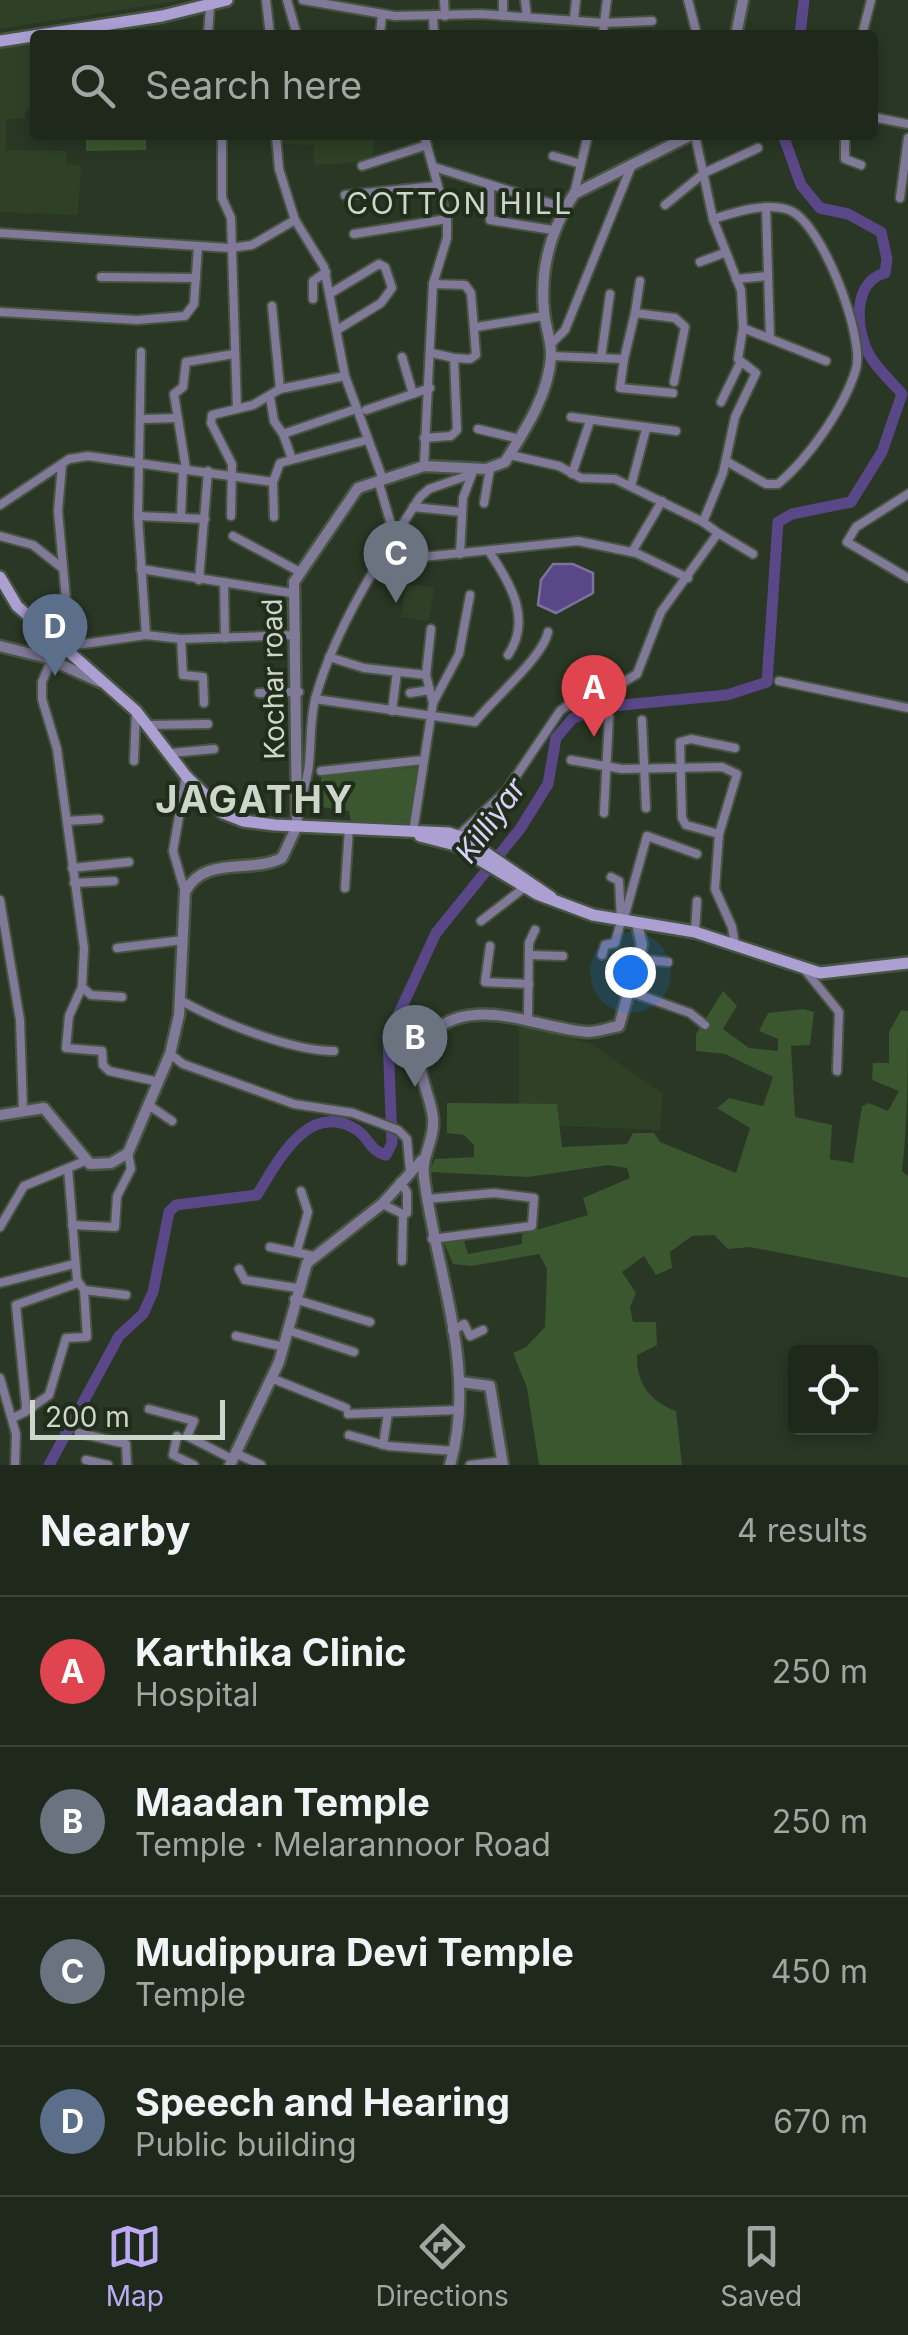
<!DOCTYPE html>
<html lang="en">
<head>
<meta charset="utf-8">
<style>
	:root { --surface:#1f291b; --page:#273124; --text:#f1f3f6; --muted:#a1a6a3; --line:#3c453a; --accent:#bcaaf5 }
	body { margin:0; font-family:Inter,sans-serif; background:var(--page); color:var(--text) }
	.controls { position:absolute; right:30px; bottom:30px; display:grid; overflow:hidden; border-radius:10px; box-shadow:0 5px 15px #0003 }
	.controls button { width:90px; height:90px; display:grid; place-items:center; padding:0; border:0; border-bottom:2px solid var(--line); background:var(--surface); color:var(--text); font:50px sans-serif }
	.scale { position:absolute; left:30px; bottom:25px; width:195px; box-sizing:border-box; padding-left:10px; border:5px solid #cdd6ca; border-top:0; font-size:28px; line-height:35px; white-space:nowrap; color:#cdd6ca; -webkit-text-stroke:8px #1f2d1a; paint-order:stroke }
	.you { position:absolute; left:630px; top:972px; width:35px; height:35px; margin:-25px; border:8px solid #fff; border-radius:50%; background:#1a73e8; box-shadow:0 0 0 15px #1a73e833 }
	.badge { display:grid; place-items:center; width:65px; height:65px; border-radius:50%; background:var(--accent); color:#fff; font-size:32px; font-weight:700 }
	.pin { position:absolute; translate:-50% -82px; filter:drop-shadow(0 2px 5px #0008) }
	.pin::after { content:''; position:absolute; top:52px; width:35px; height:30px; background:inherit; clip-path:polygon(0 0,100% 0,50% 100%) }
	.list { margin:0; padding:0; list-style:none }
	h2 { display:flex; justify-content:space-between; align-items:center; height:130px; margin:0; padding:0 40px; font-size:42px }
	h2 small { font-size:32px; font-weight:400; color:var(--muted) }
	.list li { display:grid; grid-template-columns:65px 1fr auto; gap:30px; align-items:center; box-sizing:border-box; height:150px; padding:0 40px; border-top:2px solid var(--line) }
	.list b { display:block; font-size:38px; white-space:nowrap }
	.list p { margin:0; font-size:32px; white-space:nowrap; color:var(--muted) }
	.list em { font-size:32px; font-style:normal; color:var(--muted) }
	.icon { flex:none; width:55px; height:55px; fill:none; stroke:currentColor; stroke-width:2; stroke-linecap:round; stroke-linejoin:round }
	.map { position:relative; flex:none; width:908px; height:1465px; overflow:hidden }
	.search { position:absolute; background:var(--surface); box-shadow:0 5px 15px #0003; left:30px; right:30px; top:30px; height:110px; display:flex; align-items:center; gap:25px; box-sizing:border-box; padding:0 35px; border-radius:10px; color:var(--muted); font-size:38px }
	.sheet { height:730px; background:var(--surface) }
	nav { display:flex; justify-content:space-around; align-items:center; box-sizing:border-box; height:140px; border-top:2px solid var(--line); background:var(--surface); font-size:28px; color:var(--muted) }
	nav a { display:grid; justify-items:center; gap:5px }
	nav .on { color:var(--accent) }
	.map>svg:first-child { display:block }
	.built { fill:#2e4127 }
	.green { fill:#3a572f }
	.water { fill:#5a4788; stroke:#7c729c; stroke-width:2.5 }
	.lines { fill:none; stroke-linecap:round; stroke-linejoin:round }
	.river { stroke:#5a4788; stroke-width:11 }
	.minor-casing { stroke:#475442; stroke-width:12 }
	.tertiary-casing { stroke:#475442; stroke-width:15 }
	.secondary-casing { stroke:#475442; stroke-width:16 }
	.minor { stroke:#807997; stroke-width:8 }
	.tertiary { stroke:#807997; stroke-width:10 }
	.secondary { stroke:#aba0d1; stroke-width:11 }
	.labels { text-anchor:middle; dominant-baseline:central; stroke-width:8; stroke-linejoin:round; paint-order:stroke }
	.street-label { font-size:28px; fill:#cdd6ca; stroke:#1f2d1a }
	.neighbourhood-label { font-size:30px; letter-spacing:2.5px; fill:#cdd6ca; stroke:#1f2d1a }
	.water-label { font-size:30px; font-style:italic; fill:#d9d1f8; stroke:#1f2d1a }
	.district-label { font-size:38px; font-weight:bold; letter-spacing:2.5px; fill:#cdd6ca; stroke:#1f2d1a }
</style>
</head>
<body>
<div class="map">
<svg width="908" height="1465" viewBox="0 0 908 1465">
	<rect width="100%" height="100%" fill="#293724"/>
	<g class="built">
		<polygon points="0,0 182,0 0,29"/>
		<polygon points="35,43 35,109 26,109 25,118 6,119 6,150 66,151 67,164 81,165 78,215 0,212 0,45"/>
		<polygon points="281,135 423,135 423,139 375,138 371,162 314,165 314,145 282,144"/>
		<polygon points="406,584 434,588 429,621 401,617"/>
		<polygon points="519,1023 591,1044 662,1093 661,1130 519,1124"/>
	</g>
	<g class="green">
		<polygon points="86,135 146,135 146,150 86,151"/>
		<polygon points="417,767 409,827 351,823 349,811 315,806 322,775"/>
		<path d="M723,991L737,1006L723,1029L749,1048L778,1051V1039L759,1031L768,1013L803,1009L814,1012L810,1045L791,1046L795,1117L832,1125L830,1159L853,1163L862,1106L869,1103L888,1111L899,1091L872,1080L873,1063H889V1032L901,1010L908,1011C908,1064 908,1123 902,1171L908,1176V1278L750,1247L728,1249L714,1235L692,1236L670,1252L672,1268L656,1275L644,1256L622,1272L636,1293L630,1307L633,1322H656L657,1345L637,1355C636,1383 650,1402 676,1411L682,1465H539L527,1388L513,1353L526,1347L545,1327L547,1269L539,1254L472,1266L453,1264L444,1243L464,1241L468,1254L522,1244V1234L588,1215L583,1198L630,1178L627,1168L608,1165L528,1177L429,1172L435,1159L474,1157V1145L464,1135L447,1133V1103L557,1104L562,1147L627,1144L633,1133H654L660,1142L736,1173L750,1128L717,1108L729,1098L763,1106L773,1077L725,1054L696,1051V1034Z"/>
	</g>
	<polygon class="water" points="553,564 573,564 593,573 593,593 556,613 538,605 541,580"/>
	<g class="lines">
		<g class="river">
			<polyline points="800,35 804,0"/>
			<path d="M49,1465L119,1336L143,1314L153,1292L169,1212L176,1205L257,1195C278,1161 309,1099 357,1130C369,1138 371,1152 386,1155L392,1143L388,1037L436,933L520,829L548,784L556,738L573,718L612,706L727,695L767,682L778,522L792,514L851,502L882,452L902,394C892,382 878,370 870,356C855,331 852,282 885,273L887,259L881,232L848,214L820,208L801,185L783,135"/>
		</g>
		<g class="minor-casing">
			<g id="minor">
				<polyline points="266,0 270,35"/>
				<polyline points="287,0 297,35"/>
				<polyline points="303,0 395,16 481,14 604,23 603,35"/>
				<polyline points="444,0 445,16"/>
				<polyline points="525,0 527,17"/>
				<polyline points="607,0 604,23 652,21"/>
				<polyline points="688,0 697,35"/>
				<polyline points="433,16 434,35"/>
				<polyline points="503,16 503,0"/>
				<polyline points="574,19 576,0"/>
				<polyline points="208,35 210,6"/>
				<polyline points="380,35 382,15"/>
				<polyline points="862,35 871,0"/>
				<polyline points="873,117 908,124"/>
				<polyline points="222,135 222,198 231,218 237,409"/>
				<polyline points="276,135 279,169 295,220 324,267 345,376 382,477"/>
				<polyline points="845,135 845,159 861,165"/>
				<polyline points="553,156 581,164"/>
				<polyline points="362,166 427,145"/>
				<polyline points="434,167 565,208"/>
				<polyline points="490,186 490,220 553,230"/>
				<polyline points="574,194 588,135"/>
				<polyline points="345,195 436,186"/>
				<polyline points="900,198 908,138"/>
				<polyline points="665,205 704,173 758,148"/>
				<polyline points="766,207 770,338"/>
				<path d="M713,219C736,212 765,202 789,210C822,222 865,337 856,369C844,408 809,458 778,484H766L726,461"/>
				<polyline points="0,233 230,248 252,245 295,220"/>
				<polyline points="354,234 447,219"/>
				<polyline points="700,262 724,253"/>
				<polyline points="101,277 196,278"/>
				<polyline points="736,279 768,276"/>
				<polyline points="433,284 465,285 471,293 476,355 470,359 454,358"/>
				<polyline points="331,293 379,264 385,267 392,288 381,303 337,330"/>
				<polyline points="313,299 313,281 326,272"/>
				<polyline points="272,306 280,389"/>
				<polyline points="0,312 137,320 185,316 194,304 198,246"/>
				<polyline points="635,313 640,281"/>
				<polyline points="476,327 544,316"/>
				<polyline points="743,328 826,361"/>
				<polyline points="550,345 565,330 631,167"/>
				<polyline points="141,352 138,516 146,635"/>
				<polyline points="551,356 624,359 635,313 675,318 685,327 674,382"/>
				<polyline points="402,357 413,394"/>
				<polyline points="601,358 610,294"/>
				<polyline points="624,359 620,388 673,393"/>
				<polyline points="270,397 274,421 283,434"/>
				<polyline points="721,402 740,363"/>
				<polyline points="366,410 430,388"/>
				<polyline points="571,417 676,431"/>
				<polyline points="142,419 177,418"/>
				<polyline points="478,429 520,439"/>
				<polyline points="424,438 451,436 457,430 454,358 432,353"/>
				<polyline points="510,455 559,466 581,478 615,479 703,522"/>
				<polyline points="292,459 283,434 356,409"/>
				<polyline points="62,465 58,511 70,644"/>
				<polyline points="424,466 433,284 447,238 447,219 424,135"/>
				<polyline points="186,469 174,394 183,387 186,362 234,354"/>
				<polyline points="572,474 590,421"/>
				<polyline points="378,480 395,538"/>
				<polyline points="631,486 646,429"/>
				<polyline points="908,494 856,527 847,542 908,578"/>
				<polyline points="484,503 490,469"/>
				<polyline points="0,505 69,459 88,456 273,482"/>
				<polyline points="413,507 462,512"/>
				<polyline points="138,516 205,519"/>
				<polyline points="181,516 183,469"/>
				<polyline points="231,516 232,464 211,423 212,415 253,405 280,389 345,376"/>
				<polyline points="274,517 273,482 280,463 367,440"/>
				<polyline points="718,533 753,554"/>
				<polyline points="0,536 33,545 61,567"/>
				<polyline points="233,536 300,572"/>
				<polyline points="632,552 662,501"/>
				<path d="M490,553C511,584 532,620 508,655"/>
				<polyline points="460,554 463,498 472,474"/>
				<polyline points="383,561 578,541 636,553 688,578"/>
				<polyline points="141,569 291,593"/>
				<polyline points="199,580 208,471"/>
				<polyline points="224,582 225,638"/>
				<polyline points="431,629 426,675 433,703"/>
				<polyline points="181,639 183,675 203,677 204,703"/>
				<polyline points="62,647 146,635 181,639 296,635"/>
				<polyline points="329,657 364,668 426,675"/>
				<polyline points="51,661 42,682 42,699 57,749 84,948 82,987 69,1016 66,1048 102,1051 103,1065 109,1071 159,1082"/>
				<polyline points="779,681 908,708"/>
				<polyline points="259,693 299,692"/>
				<polyline points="410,693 430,690"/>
				<path d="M315,699L475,722C494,698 543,657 548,632"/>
				<polyline points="392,711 397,672"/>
				<polyline points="642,720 646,808"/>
				<polyline points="148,725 208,724"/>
				<polyline points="171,753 214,749"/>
				<polyline points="571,760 622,769 722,767 737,774 719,834 715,889 732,927 735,945"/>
				<polyline points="134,761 136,711"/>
				<polyline points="321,771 423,760"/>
				<path d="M299,801C316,766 306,732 316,696C336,626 381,557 420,497L429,489L472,474L473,469"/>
				<polyline points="604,813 609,717"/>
				<polyline points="67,821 99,819"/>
				<polyline points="413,832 433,703 459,654 470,595"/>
				<polyline points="719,834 686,825 682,818 680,742 691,739 735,748"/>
				<polyline points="458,836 506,791 560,711 572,702 609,691 637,674 661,612 718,533 703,522 723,473 735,417 756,373 738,359 743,328 741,290 713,219 695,135"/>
				<polyline points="72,868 129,862"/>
				<polyline points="74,883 114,881"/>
				<polyline points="345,888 349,828"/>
				<polyline points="185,892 173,851 186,776"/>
				<polyline points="0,900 20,1020 23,1110"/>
				<polyline points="481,921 525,887"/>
				<polyline points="623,922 647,836 697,854"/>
				<polyline points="695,932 697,901"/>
				<polyline points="490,946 485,982 529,984"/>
				<polyline points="117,948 183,940"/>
				<polyline points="529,955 563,956"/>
				<polyline points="602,955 605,945 615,943 621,921 619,881 611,877"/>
				<polyline points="639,959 668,962"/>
				<polyline points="805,970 839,1012 837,1071"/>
				<polyline points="82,987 91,995 122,997"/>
				<polyline points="631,992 690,1013 705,1025"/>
				<path d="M180,1000C219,1022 291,1051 334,1051"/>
				<polyline points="528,1018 529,943 535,930"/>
				<polyline points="170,1054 183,1064 294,1104 353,1113 398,1130 407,1139 410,1172"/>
				<polyline points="150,1106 172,1121"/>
				<polyline points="68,1168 77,1280 84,1290 126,1295"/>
				<polyline points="400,1182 407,1192 407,1213 403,1214"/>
				<polyline points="427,1199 494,1193 534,1198 532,1226 432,1239"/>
				<polyline points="382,1204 403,1214 402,1261"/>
				<polyline points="72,1225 115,1227 117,1196 131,1169 128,1153"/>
				<polyline points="0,1227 24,1186 85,1161"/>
				<polyline points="270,1247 314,1256"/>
				<polyline points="297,1251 308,1212 301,1191"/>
				<polyline points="239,1269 245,1280 297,1288"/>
				<polyline points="0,1283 74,1264"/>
				<polyline points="294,1299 370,1322"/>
				<polyline points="287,1330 354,1352"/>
				<polyline points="452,1331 464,1324 470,1336 483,1330"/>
				<polyline points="236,1336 284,1347"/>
				<polyline points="0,1378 16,1434 15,1465"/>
				<polyline points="271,1378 346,1408"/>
				<polyline points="149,1409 194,1421 187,1436 232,1459"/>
				<polyline points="25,1412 49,1395 66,1338 87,1337 84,1290"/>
				<polyline points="348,1414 458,1410"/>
				<polyline points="13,1418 25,1412 26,1406 16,1305 78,1283"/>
				<polyline points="79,1433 126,1444 127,1465"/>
				<polyline points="349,1435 388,1446 454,1451"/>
				<polyline points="177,1436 173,1455 194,1465"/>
				<polyline points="383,1445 388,1413"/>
				<polyline points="235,1453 261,1465"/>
				<polyline points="86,1460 108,1465"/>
				<polyline points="470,1465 503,1461"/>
			</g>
		</g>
		<g class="tertiary-casing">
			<g id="tertiary">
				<polyline points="736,35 743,0"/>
				<polyline points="0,646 44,657 100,682"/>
				<path d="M0,1115L44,1108L90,1164L111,1163L128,1153L170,1054L179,1015L185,892C204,855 250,874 282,858L297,826L294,582L358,488L424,466L486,469L505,462C525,430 548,396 551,357C552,342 545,326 544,311C540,269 551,229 574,194L691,135"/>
				<polyline points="461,1382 490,1386 503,1465"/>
				<polyline points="230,1465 279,1362 307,1263 382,1204 422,1160"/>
				<path d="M450,1465C478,1370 436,1272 424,1177C421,1156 435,1140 433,1118C430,1092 414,1070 422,1043C465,988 535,1029 588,1032C598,1032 608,1028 619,1026L642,945L637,924"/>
			</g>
		</g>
		<g class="secondary-casing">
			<g id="secondary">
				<polyline points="0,41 162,16 227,0"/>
				<polyline points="0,577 17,606 136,711 186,776 223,813 243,821 275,825 449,833 464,838 551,897"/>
				<polyline points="420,836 455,845 537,894 593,915 695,932 820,973 908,963"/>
			</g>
		</g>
		<use href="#minor" class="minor"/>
		<use href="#tertiary" class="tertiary"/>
		<use href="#secondary" class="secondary"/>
	</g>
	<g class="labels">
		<g class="street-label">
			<text transform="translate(273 679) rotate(-91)">Kochar road</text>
		</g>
		<g class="neighbourhood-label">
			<text x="460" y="203">COTTON HILL</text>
		</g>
		<g class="water-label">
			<text transform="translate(490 820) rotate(-54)">Killiyar</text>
		</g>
		<g class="district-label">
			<text x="255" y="799">JAGATHY</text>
		</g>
	</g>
</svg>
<div class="controls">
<button><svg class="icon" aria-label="locate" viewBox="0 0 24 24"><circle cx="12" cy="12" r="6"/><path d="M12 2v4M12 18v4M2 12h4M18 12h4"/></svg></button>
</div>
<div class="scale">200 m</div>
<div class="you"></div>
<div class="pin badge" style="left:594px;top:737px;background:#e0444e">A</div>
<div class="pin badge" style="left:415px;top:1087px;background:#6b7280">B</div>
<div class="pin badge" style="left:396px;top:603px;background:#6b7280">C</div>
<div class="pin badge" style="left:55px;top:676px;background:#5c6f8a">D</div>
<div class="search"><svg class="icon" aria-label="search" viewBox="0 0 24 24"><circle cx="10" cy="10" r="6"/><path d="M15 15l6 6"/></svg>Search here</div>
</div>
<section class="sheet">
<h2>Nearby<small>4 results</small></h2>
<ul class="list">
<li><span class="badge" style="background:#e0444e">A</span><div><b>Karthika Clinic</b><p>Hospital</p></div><em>250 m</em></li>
<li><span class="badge" style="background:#6b7280">B</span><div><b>Maadan Temple</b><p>Temple · Melarannoor Road</p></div><em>250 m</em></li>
<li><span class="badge" style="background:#6b7280">C</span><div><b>Mudippura Devi Temple</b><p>Temple</p></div><em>450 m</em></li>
<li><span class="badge" style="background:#5c6f8a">D</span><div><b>Speech and Hearing</b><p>Public building</p></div><em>670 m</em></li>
</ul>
</section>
<nav>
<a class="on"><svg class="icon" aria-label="map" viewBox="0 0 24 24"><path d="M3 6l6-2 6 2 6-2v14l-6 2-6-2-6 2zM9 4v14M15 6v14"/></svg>Map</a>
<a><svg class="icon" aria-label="directions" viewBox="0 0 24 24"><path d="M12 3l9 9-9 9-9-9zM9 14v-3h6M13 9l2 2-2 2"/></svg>Directions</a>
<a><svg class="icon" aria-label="saved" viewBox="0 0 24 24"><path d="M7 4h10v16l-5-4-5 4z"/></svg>Saved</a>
</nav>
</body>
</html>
